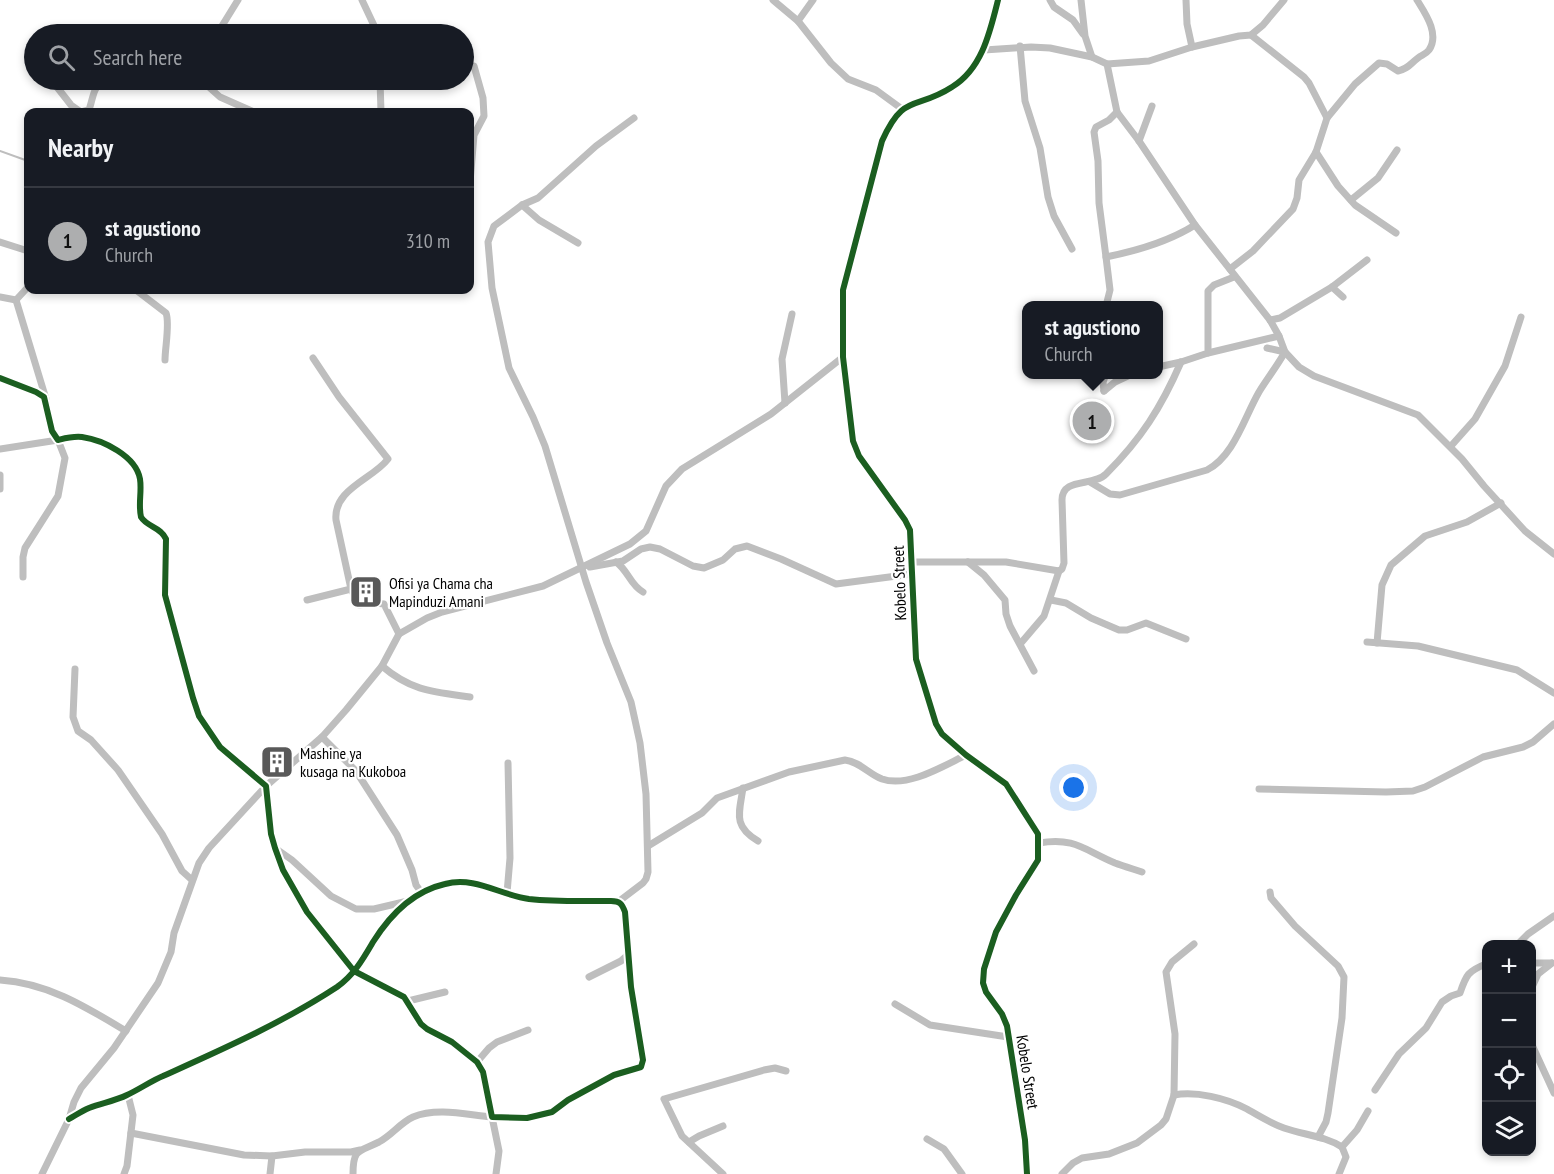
<!DOCTYPE html>
<html lang="en">
<head>
<meta charset="utf-8">
<style>
	:root { --surface:#171b24; --page:#242831; --text:#f1f3f6; --muted:#9ea1a6; --line:#363941; --accent:#adaeaf }
	body { margin:0; font-family:"PT Sans Narrow",sans-serif; background:var(--page); color:var(--text) }
	.controls { position:absolute; right:18px; bottom:18px; display:grid; overflow:hidden; border-radius:12px; box-shadow:0 3px 9px #0003 }
	.controls button { width:54px; height:54px; display:grid; place-items:center; padding:0; border:0; border-bottom:2px solid var(--line); background:var(--surface); color:var(--text); font:30px sans-serif }
	.you { position:absolute; left:1074px; top:788px; width:21px; height:21px; margin:-15px; border:4px solid #fff; border-radius:50%; background:#1a73e8; box-shadow:0 0 0 9px #1a73e833 }
	.badge { display:grid; place-items:center; width:39px; height:39px; border-radius:50%; background:var(--accent); color:#111; font-size:20px; font-weight:700 }
	.pin { position:absolute; translate:-50% -50%; border:3px solid #fff; box-shadow:0 2px 6px #0006 }
	.popup { position:absolute; left:1022px; top:301px; width:141px; height:78px; box-sizing:border-box; display:grid; place-content:center; border-radius:12px; background:var(--surface); filter:drop-shadow(0 2px 4px #0005); font-size:20px; white-space:nowrap; color:var(--muted) }
	.popup b { font-size:22px; color:var(--text) }
	.popup::after { content:''; position:absolute; left:50%; top:100%; margin-left:-12px; border:12px solid transparent; border-top-color:var(--surface) }
	.list { margin:0; padding:0; list-style:none }
	h2 { display:flex; justify-content:space-between; align-items:center; height:78px; margin:0; padding:0 24px; font-size:26px }
	h2 small { font-size:20px; font-weight:400; color:var(--muted) }
	.list li { display:grid; grid-template-columns:39px 1fr auto; gap:18px; align-items:center; box-sizing:border-box; height:108px; padding:0 24px; border-top:2px solid var(--line) }
	.list b { display:block; font-size:22px; white-space:nowrap }
	.list p { margin:0; font-size:20px; white-space:nowrap; color:var(--muted) }
	.list em { font-size:20px; font-style:normal; color:var(--muted) }
	.icon { flex:none; width:33px; height:33px; fill:none; stroke:currentColor; stroke-width:2; stroke-linecap:round; stroke-linejoin:round }
	.map { position:relative; flex:none; width:1554px; height:1174px; overflow:hidden }
	.search { position:absolute; background:var(--surface); box-shadow:0 3px 9px #0003; left:24px; top:24px; width:450px; height:66px; display:flex; align-items:center; gap:15px; box-sizing:border-box; padding:0 21px; border-radius:33px; color:var(--muted); font-size:22px }
	.panel { position:absolute; background:var(--surface); box-shadow:0 3px 9px #0003; left:24px; top:108px; width:450px; height:186px; border-radius:12px }
	.map>svg:first-child { display:block }
	.lines { fill:none; stroke-linecap:round; stroke-linejoin:round }
	.stream { stroke:#bebebe; stroke-width:2 }
	.minor { stroke:#bebebe; stroke-width:7 }
	.cycleway-casing { stroke:#fff; stroke-width:10 }
	.cycleway { stroke:#1b5e20; stroke-width:6 }
	.labels { text-anchor:middle; dominant-baseline:central; stroke-width:4.5; stroke-linejoin:round; paint-order:stroke }
	.poi-label { font-size:16px; fill:#000; stroke:#fff; text-anchor:start }
	.street-label { font-size:16px; fill:#000; stroke:#fff }
</style>
</head>
<body>
<div class="map">
<svg width="1554" height="1174" viewBox="0 0 1554 1174">
	<rect width="100%" height="100%" fill="#fff"/>
	<g class="lines">
		<polyline class="stream" points="0,151 28,161"/>
		<g class="minor">
			<polyline points="362,0 378,34"/>
			<polyline points="773,0 798,21"/>
			<polyline points="813,0 798,21 831,63 848,79 876,90 902,109"/>
			<path d="M998,0C990,32 982,69 952,87C915,111 904,92 882,141L843,290V357L853,441L859,456L905,520L910,530L916,659L936,724L942,734L966,755L1006,784L1038,834V860L1016,895L996,932L984,969L983,983L986,992L1002,1014L1007,1026L1025,1140L1027,1174"/>
			<polyline points="1050,0 1054,7 1073,20 1083,34"/>
			<polyline points="1081,0 1085,36 1092,57"/>
			<polyline points="1186,0 1187,24 1192,47"/>
			<polyline points="217,34 238,0"/>
			<polyline points="1251,35 1304,77 1309,83 1327,118"/>
			<polyline points="1020,46 1025,101 1040,148 1048,197 1054,216 1072,249"/>
			<polyline points="984,50 1031,47 1050,48 1092,57 1107,64 1149,61 1192,47 1239,36 1251,35 1263,25 1284,0"/>
			<polyline points="1107,64 1117,112 1139,141 1195,225 1270,320 1279,336 1285,352 1299,367 1314,376 1418,415 1462,459 1484,486 1525,531 1554,554"/>
			<polyline points="201,80 220,97 254,112"/>
			<polyline points="380,80 381,112"/>
			<path d="M53,82L71,105L81,112L89,110C93,98 93,89 102,80"/>
			<path d="M1117,112L1109,120L1096,127L1094,132L1098,161L1099,203L1106,257C1136,251 1168,242 1195,225"/>
			<polyline points="1139,141 1152,106"/>
			<polyline points="1316,152 1338,186 1355,205 1396,233"/>
			<polyline points="470,182 474,135 484,116 483,98 474,66"/>
			<polyline points="1351,200 1378,178 1397,150"/>
			<polyline points="522,205 539,220 578,243"/>
			<polyline points="0,242 28,251"/>
			<polyline points="1106,257 1110,290 1106,306"/>
			<path d="M1230,269L1253,251L1293,209L1297,198L1299,180L1316,152L1327,118L1355,84L1379,63L1387,64L1398,71C1408,69 1410,64 1418,58C1422,55 1426,54 1429,50C1440,34 1425,13 1417,0"/>
			<polyline points="1332,287 1343,297"/>
			<path d="M136,290L166,313C170,323 165,348 165,360"/>
			<polyline points="0,297 16,300 28,287"/>
			<polyline points="16,300 46,399"/>
			<polyline points="1270,320 1280,318 1332,287 1367,260"/>
			<polyline points="1208,353 1279,336"/>
			<path d="M313,358L339,397L388,459C373,479 333,489 336,520L351,589"/>
			<polyline points="1158,367 1181,362 1208,353 1208,291 1214,285 1234,277"/>
			<path d="M0,378L36,392L44,397L52,431L58,440C66,438 73,436 82,437C103,440 136,456 140,479C142,492 138,504 141,517C147,527 161,527 166,539L165,595L193,698L199,716L220,747L266,786L271,834L275,848L283,870L307,912L354,971L404,997L421,1024L427,1029L452,1042L477,1062L483,1072L492,1117L527,1118L552,1112L568,1100L614,1075L641,1067L643,1060L631,987L625,912C622,904 620,901 611,901C584,901 556,902 529,899C500,895 475,876 445,884C414,891 390,915 373,942C363,959 354,975 337,987C282,1023 223,1049 163,1076C151,1081 140,1089 127,1095C115,1101 102,1103 89,1108C82,1111 76,1115 69,1119"/>
			<polyline points="1104,391 1115,382 1132,374"/>
			<polyline points="1104,391 1103,382 1106,374"/>
			<polyline points="785,403 782,359 792,314"/>
			<polyline points="1451,446 1475,419 1505,366 1521,317"/>
			<polyline points="0,449 58,440 65,458 58,496 25,548 23,557 23,577"/>
			<polyline points="0,475 0,489"/>
			<path d="M1090,482L1110,494L1120,495L1207,470C1234,456 1244,418 1259,392C1267,379 1277,366 1285,352L1267,348"/>
			<path d="M616,562C628,570 630,585 643,592"/>
			<polyline points="912,562 1006,562 1059,571"/>
			<polyline points="968,562 984,575 1005,600 1006,614 1010,626 1034,671"/>
			<polyline points="590,567 623,561 641,549 650,547 660,549 693,566 704,568 723,560 735,549 747,546 781,559 836,584 912,574"/>
			<polyline points="307,600 351,589 359,605 375,603 384,604 399,634"/>
			<polyline points="1051,600 1066,603 1091,618 1119,630 1127,630 1146,623 1186,639"/>
			<polyline points="1367,642 1418,646 1517,670 1554,693"/>
			<path d="M1021,643L1044,616L1059,571L1062,569L1064,563L1062,500C1062,477 1093,487 1106,474C1141,439 1161,408 1181,362"/>
			<polyline points="1377,643 1382,585 1391,565 1425,536 1467,522 1501,503"/>
			<path d="M382,666C411,691 434,692 470,697"/>
			<polyline points="75,669 73,717 78,731 91,740 118,770 162,834 182,871 192,880"/>
			<polyline points="322,737 356,771 397,835 412,870 416,885 421,892"/>
			<path d="M743,788C739,814 733,826 758,841"/>
			<polyline points="1259,789 1386,792 1413,791 1425,787 1483,757 1523,747 1533,742 1554,724"/>
			<path d="M1039,843C1075,837 1084,850 1115,863C1123,866 1133,869 1142,872"/>
			<path d="M648,846L702,813L717,798L789,772L845,760C860,762 869,774 882,779C908,788 943,766 966,755"/>
			<polyline points="275,848 292,860 331,896 356,909 374,909 408,901"/>
			<polyline points="1270,892 1271,898 1295,926 1338,966 1344,977 1342,1018 1328,1113 1326,1122 1318,1137"/>
			<polyline points="507,893 510,858 508,763"/>
			<polyline points="618,902 643,883 646,879 648,872 646,794 640,743 631,702 607,643 586,582 545,446 533,417 509,368 492,288 488,242 494,226 522,205 538,198 596,146 634,118"/>
			<polyline points="1518,944 1528,934 1554,916"/>
			<polyline points="1532,963 1551,963"/>
			<polyline points="589,977 621,961 629,954"/>
			<path d="M0,980C48,983 86,1007 126,1031"/>
			<polyline points="1532,987 1538,974 1552,963"/>
			<polyline points="408,1001 445,992"/>
			<polyline points="895,1004 930,1025 1008,1037"/>
			<polyline points="1532,1045 1554,1093"/>
			<polyline points="477,1062 489,1048 497,1042 528,1030"/>
			<path d="M1375,1090L1399,1054L1426,1028L1442,1002L1451,996L1460,993C1466,975 1468,971 1486,964"/>
			<path d="M1174,1095C1196,1091 1226,1098 1247,1109C1259,1116 1270,1123 1284,1128C1304,1135 1325,1136 1342,1147"/>
			<polyline points="131,1133 244,1155 272,1156 305,1152 351,1152 360,1150"/>
			<polyline points="927,1139 944,1149 962,1174"/>
			<polyline points="689,1142 699,1136 723,1126"/>
			<polyline points="42,1174 69,1119 74,1102 81,1088 114,1048 158,983 171,952 174,933 199,863 209,848 266,786 322,737 346,710 382,666 399,634 427,618 442,612 543,586 630,544 646,531 666,486 682,469 771,414 843,357"/>
			<polyline points="124,1174 127,1166 133,1115 128,1095"/>
			<polyline points="270,1174 272,1156"/>
			<path d="M353,1174C353,1148 359,1152 379,1142C392,1135 400,1123 413,1117C437,1107 468,1115 492,1117L499,1151L496,1174"/>
			<polyline points="723,1174 682,1136 664,1099 764,1070 775,1068 786,1071"/>
			<polyline points="1062,1174 1073,1163 1082,1158 1109,1154 1137,1143 1161,1125 1166,1119 1174,1095 1175,1034 1166,972 1172,962 1194,944"/>
			<polyline points="1339,1174 1346,1157 1342,1147 1357,1130 1368,1111"/>
		</g>
		<g class="cycleway-casing">
			<g id="cycleway">
				<path d="M998,0C990,32 982,69 952,87C915,111 904,92 882,141L843,290V357L853,441L859,456L905,520L910,530L916,659L936,724L942,734L966,755L1006,784L1038,834V860L1016,895L996,932L984,969L983,983L986,992L1002,1014L1007,1026L1025,1140L1027,1174"/>
				<path d="M0,378L36,392L44,397L52,431L58,440C66,438 73,436 82,437C103,440 136,456 140,479C142,492 138,504 141,517C147,527 161,527 166,539L165,595L193,698L199,716L220,747L266,786L271,834L275,848L283,870L307,912L354,971L404,997L421,1024L427,1029L452,1042L477,1062L483,1072L492,1117L527,1118L552,1112L568,1100L614,1075L641,1067L643,1060L631,987L625,912C622,904 620,901 611,901C584,901 556,902 529,899C500,895 475,876 445,884C414,891 390,915 373,942C363,959 354,975 337,987C282,1023 223,1049 163,1076C151,1081 140,1089 127,1095C115,1101 102,1103 89,1108C82,1111 76,1115 69,1119"/>
			</g>
		</g>
		<use href="#cycleway" class="cycleway"/>
	</g>
	<defs>
		<g id="building-square" transform="scale(1.725)"><rect x="-9" y="-9" width="18" height="18" rx="4" fill="#595959" stroke="#fff"/><path d="M-4-6H4V6H1V3H-1V6H-4ZM-2.5-4.3h1.7v1.8h-1.7ZM.8-4.3h1.7v1.8H.8ZM-2.5-1h1.7V.8h-1.7ZM.8-1h1.7V.8H.8Z" fill="#fff"/></g>
	</defs>
	<g fill-rule="evenodd">
		<use href="#building-square" x="366" y="592"/>
		<use href="#building-square" x="277" y="762"/>
	</g>
	<g class="labels">
		<g class="poi-label">
			<text x="389" y="583">Ofisi ya Chama cha<tspan x="389" dy="18">Mapinduzi Amani</tspan></text>
			<text x="300" y="753">Mashine ya<tspan x="300" dy="18">kusaga na Kukoboa</tspan></text>
		</g>
		<g class="street-label">
			<text transform="translate(899 583) rotate(-92)">Kobelo Street</text>
			<text transform="translate(1028 1072) rotate(81)">Kobelo Street</text>
		</g>
	</g>
</svg>
<div class="controls">
<button>+</button>
<button>−</button>
<button><svg class="icon" aria-label="locate" viewBox="0 0 24 24"><circle cx="12" cy="12" r="6"/><path d="M12 2v4M12 18v4M2 12h4M18 12h4"/></svg></button>
<button><svg class="icon" aria-label="layers" viewBox="0 0 24 24"><path d="M12 4l9 5-9 5-9-5zM3 14l9 5 9-5"/></svg></button>
</div>
<div class="you"></div>
<div class="pin badge" style="left:1092px;top:421px">1</div>
<div class="popup"><b>st agustiono</b>Church</div>
<div class="search"><svg class="icon" aria-label="search" viewBox="0 0 24 24"><circle cx="10" cy="10" r="6"/><path d="M15 15l6 6"/></svg>Search here</div>
<section class="panel">
<h2>Nearby<small></small></h2>
<ul class="list">
<li><span class="badge">1</span><div><b>st agustiono</b><p>Church</p></div><em>310 m</em></li>
</ul>
</section>
</div>
</body>
</html>
